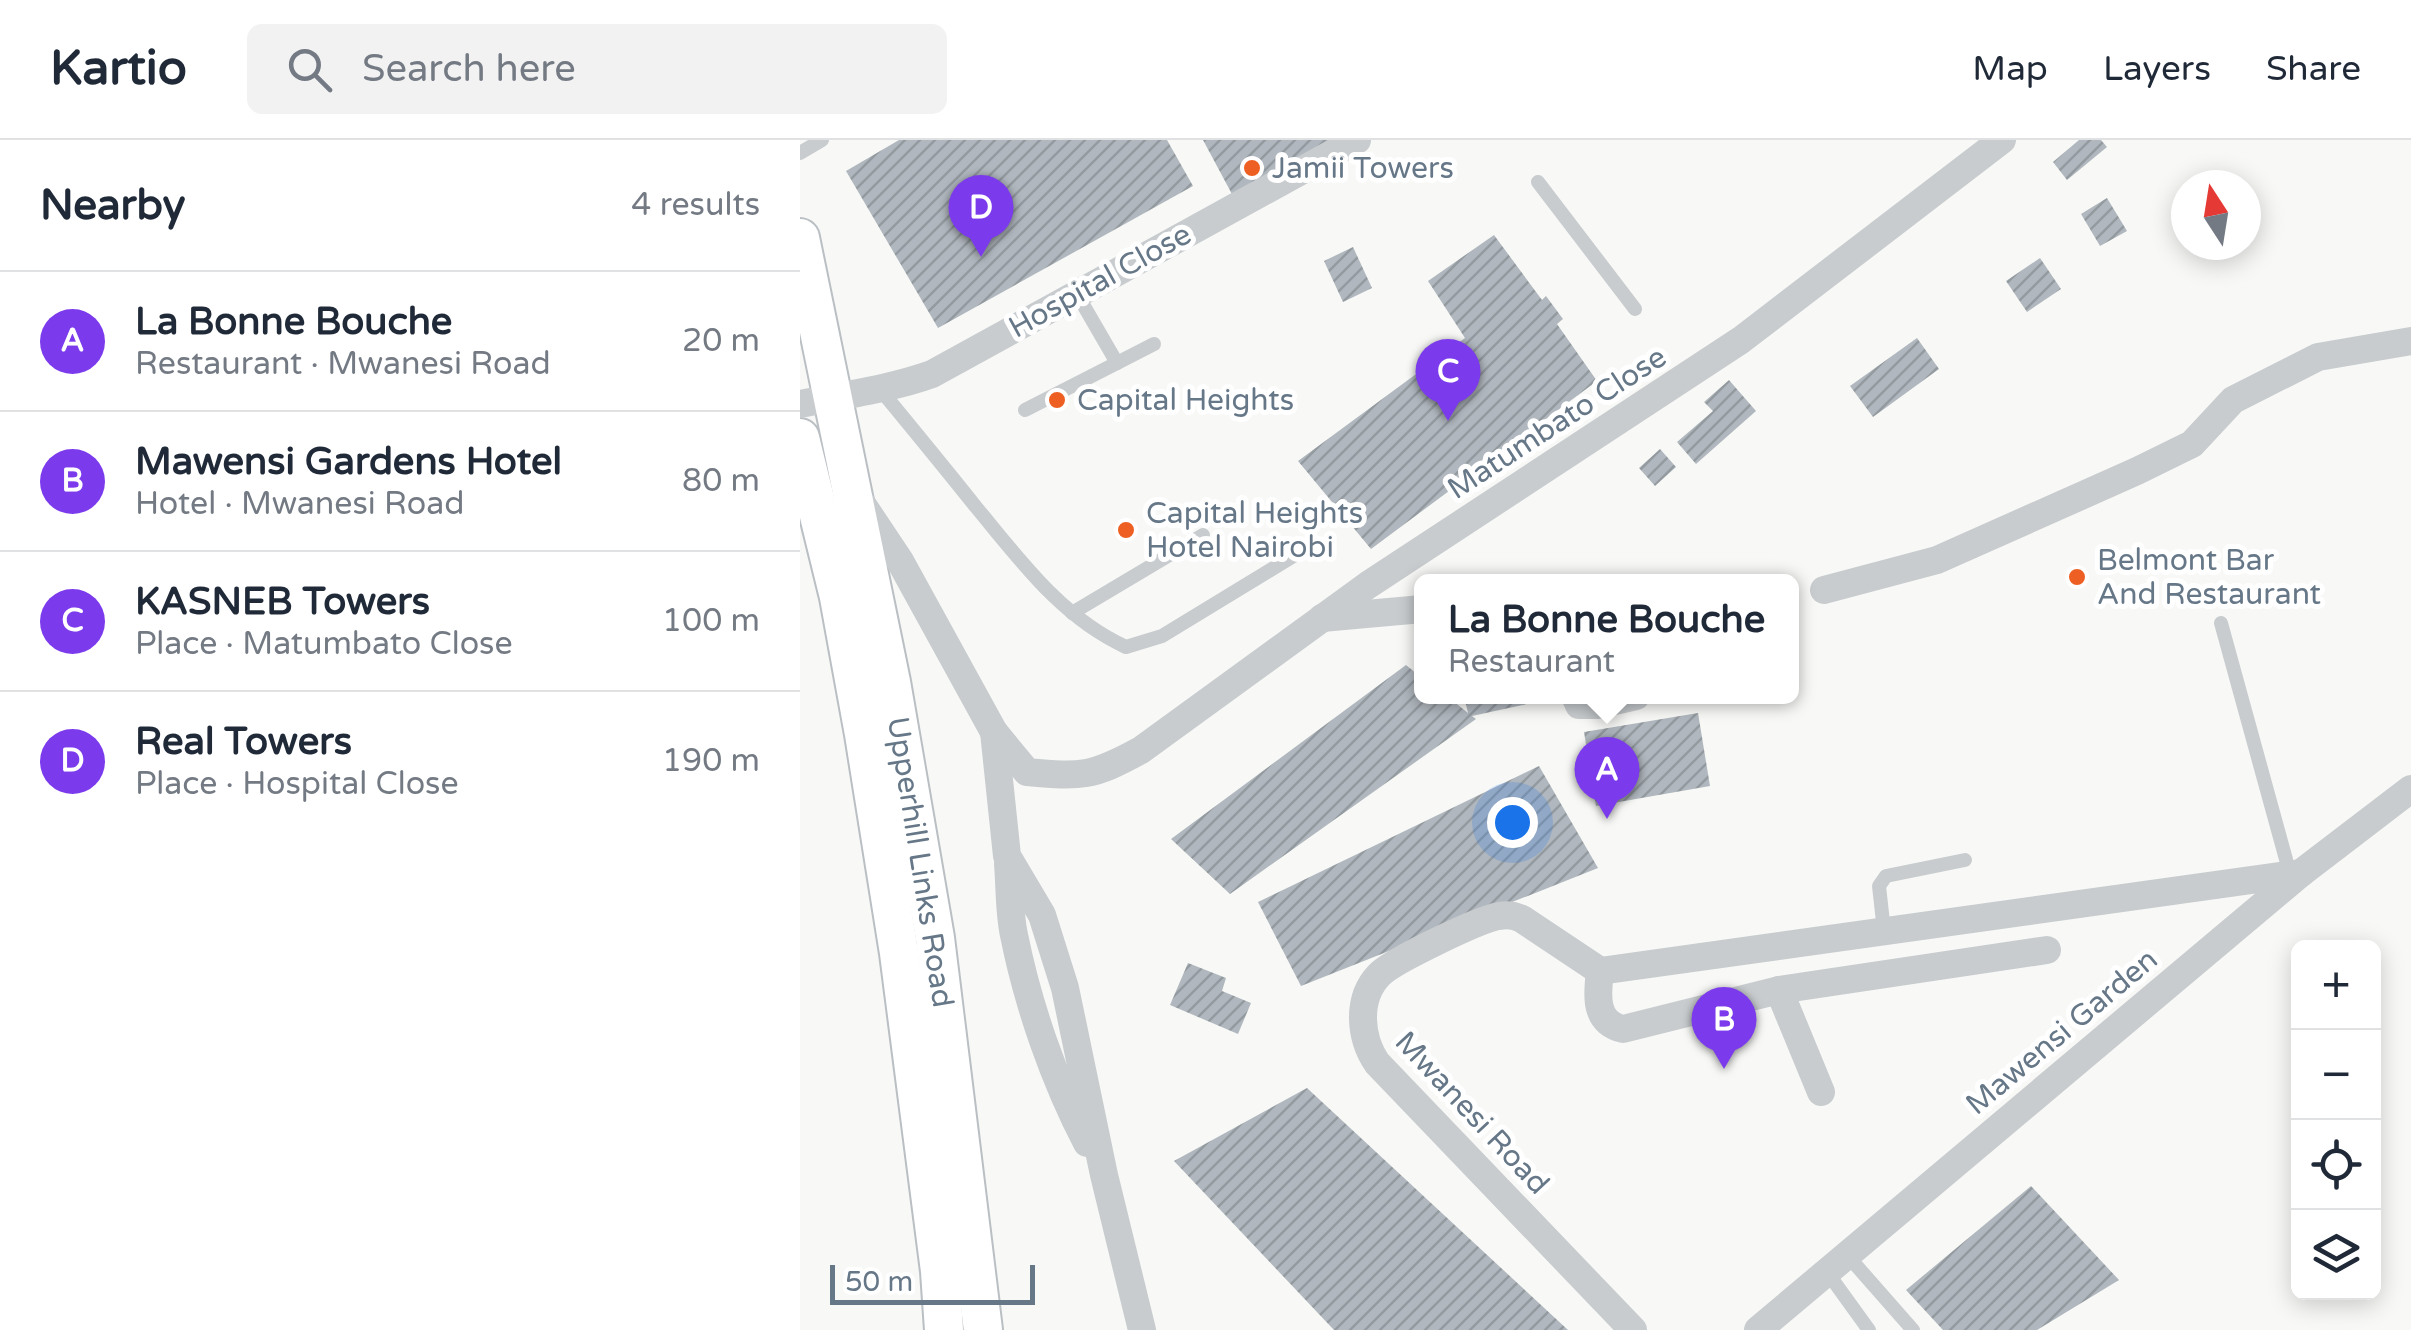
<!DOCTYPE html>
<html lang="en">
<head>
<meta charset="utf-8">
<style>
	:root { --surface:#fff; --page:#f2f2f3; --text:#1f2937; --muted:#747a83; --line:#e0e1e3; --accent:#7c3aed }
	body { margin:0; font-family:"Varela Round",sans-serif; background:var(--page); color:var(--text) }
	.controls { position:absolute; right:30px; bottom:30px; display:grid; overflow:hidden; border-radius:15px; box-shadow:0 5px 25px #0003 }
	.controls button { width:90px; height:90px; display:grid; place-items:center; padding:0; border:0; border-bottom:2px solid var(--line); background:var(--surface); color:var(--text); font:50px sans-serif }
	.compass { position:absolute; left:1371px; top:30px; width:90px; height:90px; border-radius:50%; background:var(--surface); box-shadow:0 5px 25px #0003; rotate:348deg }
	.scale { position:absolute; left:30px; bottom:25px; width:205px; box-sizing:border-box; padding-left:10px; border:5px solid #678; border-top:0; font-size:28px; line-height:35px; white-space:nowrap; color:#678; -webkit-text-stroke:8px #fff; paint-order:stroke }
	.you { position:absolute; left:712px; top:682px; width:35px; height:35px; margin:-25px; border:8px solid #fff; border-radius:50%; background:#1a73e8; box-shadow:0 0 0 15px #1a73e833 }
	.badge { display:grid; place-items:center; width:65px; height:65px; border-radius:50%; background:var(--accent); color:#fff; font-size:32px; font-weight:700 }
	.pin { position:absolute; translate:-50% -82px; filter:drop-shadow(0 2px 5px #0008) }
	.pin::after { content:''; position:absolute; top:52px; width:35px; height:30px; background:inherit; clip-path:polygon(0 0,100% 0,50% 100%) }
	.popup { position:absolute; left:614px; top:434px; width:385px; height:130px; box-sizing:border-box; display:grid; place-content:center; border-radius:15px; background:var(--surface); filter:drop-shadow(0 2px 8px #0005); font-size:32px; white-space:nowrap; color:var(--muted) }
	.popup b { font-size:38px; color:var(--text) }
	.popup::after { content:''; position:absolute; left:50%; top:100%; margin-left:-20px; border:20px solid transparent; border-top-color:var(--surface) }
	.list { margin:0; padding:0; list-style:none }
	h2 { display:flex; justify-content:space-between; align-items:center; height:130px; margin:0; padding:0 40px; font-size:42px }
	h2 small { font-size:32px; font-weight:400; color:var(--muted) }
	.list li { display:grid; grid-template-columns:65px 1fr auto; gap:30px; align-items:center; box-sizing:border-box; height:140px; padding:0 40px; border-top:2px solid var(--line) }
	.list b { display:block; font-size:38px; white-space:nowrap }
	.list p { margin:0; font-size:32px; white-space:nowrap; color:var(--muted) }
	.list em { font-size:32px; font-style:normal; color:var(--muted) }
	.icon { flex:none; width:55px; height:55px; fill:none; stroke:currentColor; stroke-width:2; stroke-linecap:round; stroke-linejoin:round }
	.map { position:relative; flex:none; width:1611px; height:1190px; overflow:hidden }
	header { display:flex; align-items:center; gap:60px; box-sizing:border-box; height:140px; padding:0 50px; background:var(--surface); border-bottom:2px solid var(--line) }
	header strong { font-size:48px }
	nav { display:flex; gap:55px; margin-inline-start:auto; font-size:35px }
	.search { width:700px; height:90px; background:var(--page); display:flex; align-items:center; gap:25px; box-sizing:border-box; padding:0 35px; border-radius:15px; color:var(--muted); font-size:38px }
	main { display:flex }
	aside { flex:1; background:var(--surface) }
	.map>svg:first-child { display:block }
	.building { fill:url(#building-hatch) }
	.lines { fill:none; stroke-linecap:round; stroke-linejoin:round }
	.secondary-casing { stroke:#babfc4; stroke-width:42 }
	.lane { stroke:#c8cccf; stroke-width:14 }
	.street { stroke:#c8cccf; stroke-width:28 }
	.secondary { stroke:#fff; stroke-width:38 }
	.poi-dot { fill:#ed5f22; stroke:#fff; stroke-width:4 }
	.labels { text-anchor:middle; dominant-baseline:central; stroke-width:10; stroke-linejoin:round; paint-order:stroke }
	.poi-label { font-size:30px; fill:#678; stroke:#fff; text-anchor:start }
	.street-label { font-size:30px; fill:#678; stroke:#fff }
</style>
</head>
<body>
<header>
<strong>Kartio</strong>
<div class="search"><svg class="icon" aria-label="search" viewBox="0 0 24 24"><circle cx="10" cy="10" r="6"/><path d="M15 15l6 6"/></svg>Search here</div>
<nav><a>Map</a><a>Layers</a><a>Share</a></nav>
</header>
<main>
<aside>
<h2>Nearby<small>4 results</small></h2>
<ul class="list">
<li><span class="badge">A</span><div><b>La Bonne Bouche</b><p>Restaurant · Mwanesi Road</p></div><em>20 m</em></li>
<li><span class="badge">B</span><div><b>Mawensi Gardens Hotel</b><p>Hotel · Mwanesi Road</p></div><em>80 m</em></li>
<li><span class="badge">C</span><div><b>KASNEB Towers</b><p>Place · Matumbato Close</p></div><em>100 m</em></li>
<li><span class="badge">D</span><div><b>Real Towers</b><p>Place · Hospital Close</p></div><em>190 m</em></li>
</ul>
</aside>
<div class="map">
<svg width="1611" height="1190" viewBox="0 0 1611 1190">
	<defs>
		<pattern id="building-hatch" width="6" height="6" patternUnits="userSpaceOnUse" patternTransform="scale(2.5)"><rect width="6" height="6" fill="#b0b7be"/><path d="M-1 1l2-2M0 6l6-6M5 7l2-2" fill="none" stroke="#939aa0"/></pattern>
	</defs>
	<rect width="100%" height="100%" fill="#f8f9f6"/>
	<g class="building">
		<polygon points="99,0 367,0 393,46 138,188 46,31"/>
		<polygon points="403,0 540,0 433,56"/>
		<polygon points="1279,0 1301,0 1307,7 1267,40 1253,22"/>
		<polygon points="1307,58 1327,91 1300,106 1281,74"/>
		<polygon points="694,95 742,160 746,156 763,179 757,184 797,241 571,409 498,321 665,198 628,141"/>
		<polygon points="553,107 572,148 543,162 524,121"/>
		<polygon points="1240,118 1261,149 1227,172 1206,141"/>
		<polygon points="1117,198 1139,229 1073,277 1050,246"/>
		<polygon points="929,240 956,271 896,324 877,302 913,271 904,262"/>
		<polygon points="860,309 876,327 855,346 839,328"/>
		<polygon points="606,525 622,538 622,556 647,556 668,573 664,556 754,558 672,576 676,579 430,754 371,699"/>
		<polygon points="898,573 910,646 796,666 784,592"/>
		<polygon points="739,626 798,728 501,846 458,762"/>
		<polygon points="388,823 426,838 422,851 451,863 438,894 370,865"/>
		<polygon points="507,948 768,1190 534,1190 374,1021"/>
		<polygon points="1231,1046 1319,1140 1237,1190 1143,1190 1106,1150"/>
	</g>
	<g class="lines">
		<g class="secondary-casing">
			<g id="secondary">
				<polyline points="0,98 91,542 135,798 183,1190"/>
				<polyline points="0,298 39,457 64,594 99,813 140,1131 144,1190"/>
			</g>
		</g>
		<g class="lane">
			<polyline points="0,13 22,0"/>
			<polyline points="738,42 835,169"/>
			<polyline points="277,154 317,223 354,204"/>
			<path d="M79,248C112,288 144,327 176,367C220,420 262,478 326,507L362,496L500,412"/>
			<polyline points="225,270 317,223"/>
			<polyline points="272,473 403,395"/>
			<polyline points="1421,483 1490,734"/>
			<polyline points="1084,791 1079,746 1086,736 1165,720"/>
			<polyline points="1047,1115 1113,1190"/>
			<polyline points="1027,1132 1069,1190"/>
		</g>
		<g class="street">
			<path d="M0,264C44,255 90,249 132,234L557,0"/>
			<path d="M58,358L100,421L194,592L227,632C282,637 292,637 341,610L568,445L941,200L1202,0"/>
			<polyline points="1024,450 1137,420 1337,331 1392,304 1433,260 1518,217 1611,201"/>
			<polyline points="522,478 622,469"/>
			<polyline points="775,556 779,565 797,565 836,556"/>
			<polyline points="194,592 207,716 242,775 265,848 304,1035 342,1190"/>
			<path d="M208,724C210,748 209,772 214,795C228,865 254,940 287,1003"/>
			<path d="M800,831L722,779C714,775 708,774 699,776C680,779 592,821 579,835C556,859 560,898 577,923L833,1190"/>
			<polyline points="800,831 1501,733"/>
			<path d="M800,831C797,855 794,882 823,889L979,850L1247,810"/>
			<polyline points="979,850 1021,952"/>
			<polyline points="958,1190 1501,733 1611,649"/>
		</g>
		<use href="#secondary" class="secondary"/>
	</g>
	<g class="poi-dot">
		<circle cx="452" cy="28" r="10"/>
		<circle cx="257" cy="260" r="10"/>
		<circle cx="326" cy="390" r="10"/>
		<circle cx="1277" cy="437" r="10"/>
	</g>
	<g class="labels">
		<g class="poi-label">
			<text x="472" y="28">Jamii Towers</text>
			<text x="277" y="260">Capital Heights</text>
			<text x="346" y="373">Capital Heights<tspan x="346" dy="34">Hotel Nairobi</tspan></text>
			<text x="1297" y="420">Belmont Bar<tspan x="1297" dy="34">And Restaurant</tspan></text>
		</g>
		<g class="street-label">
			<text transform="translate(300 141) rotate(-29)">Hospital Close</text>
			<text transform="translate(757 283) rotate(-33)">Matumbato Close</text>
			<text transform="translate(120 722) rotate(81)">Upperhill Links Road</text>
			<text transform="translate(1262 892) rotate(-40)">Mawensi Garden</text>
			<text transform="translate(672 973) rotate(47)">Mwanesi Road</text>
		</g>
	</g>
</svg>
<div class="controls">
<button>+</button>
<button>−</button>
<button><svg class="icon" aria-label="locate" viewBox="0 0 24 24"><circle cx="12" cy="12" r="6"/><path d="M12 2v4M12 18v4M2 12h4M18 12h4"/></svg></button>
<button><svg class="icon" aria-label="layers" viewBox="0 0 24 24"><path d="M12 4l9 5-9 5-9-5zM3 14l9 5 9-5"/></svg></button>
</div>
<svg class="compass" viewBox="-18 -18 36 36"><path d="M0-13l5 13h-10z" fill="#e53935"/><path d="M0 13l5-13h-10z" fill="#747a83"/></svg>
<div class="scale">50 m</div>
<div class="you"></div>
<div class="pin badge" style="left:807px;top:679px">A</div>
<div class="popup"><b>La Bonne Bouche</b>Restaurant</div>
<div class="pin badge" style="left:924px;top:929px">B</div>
<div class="pin badge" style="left:648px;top:281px">C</div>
<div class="pin badge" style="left:181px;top:117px">D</div>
</div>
</main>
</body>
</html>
